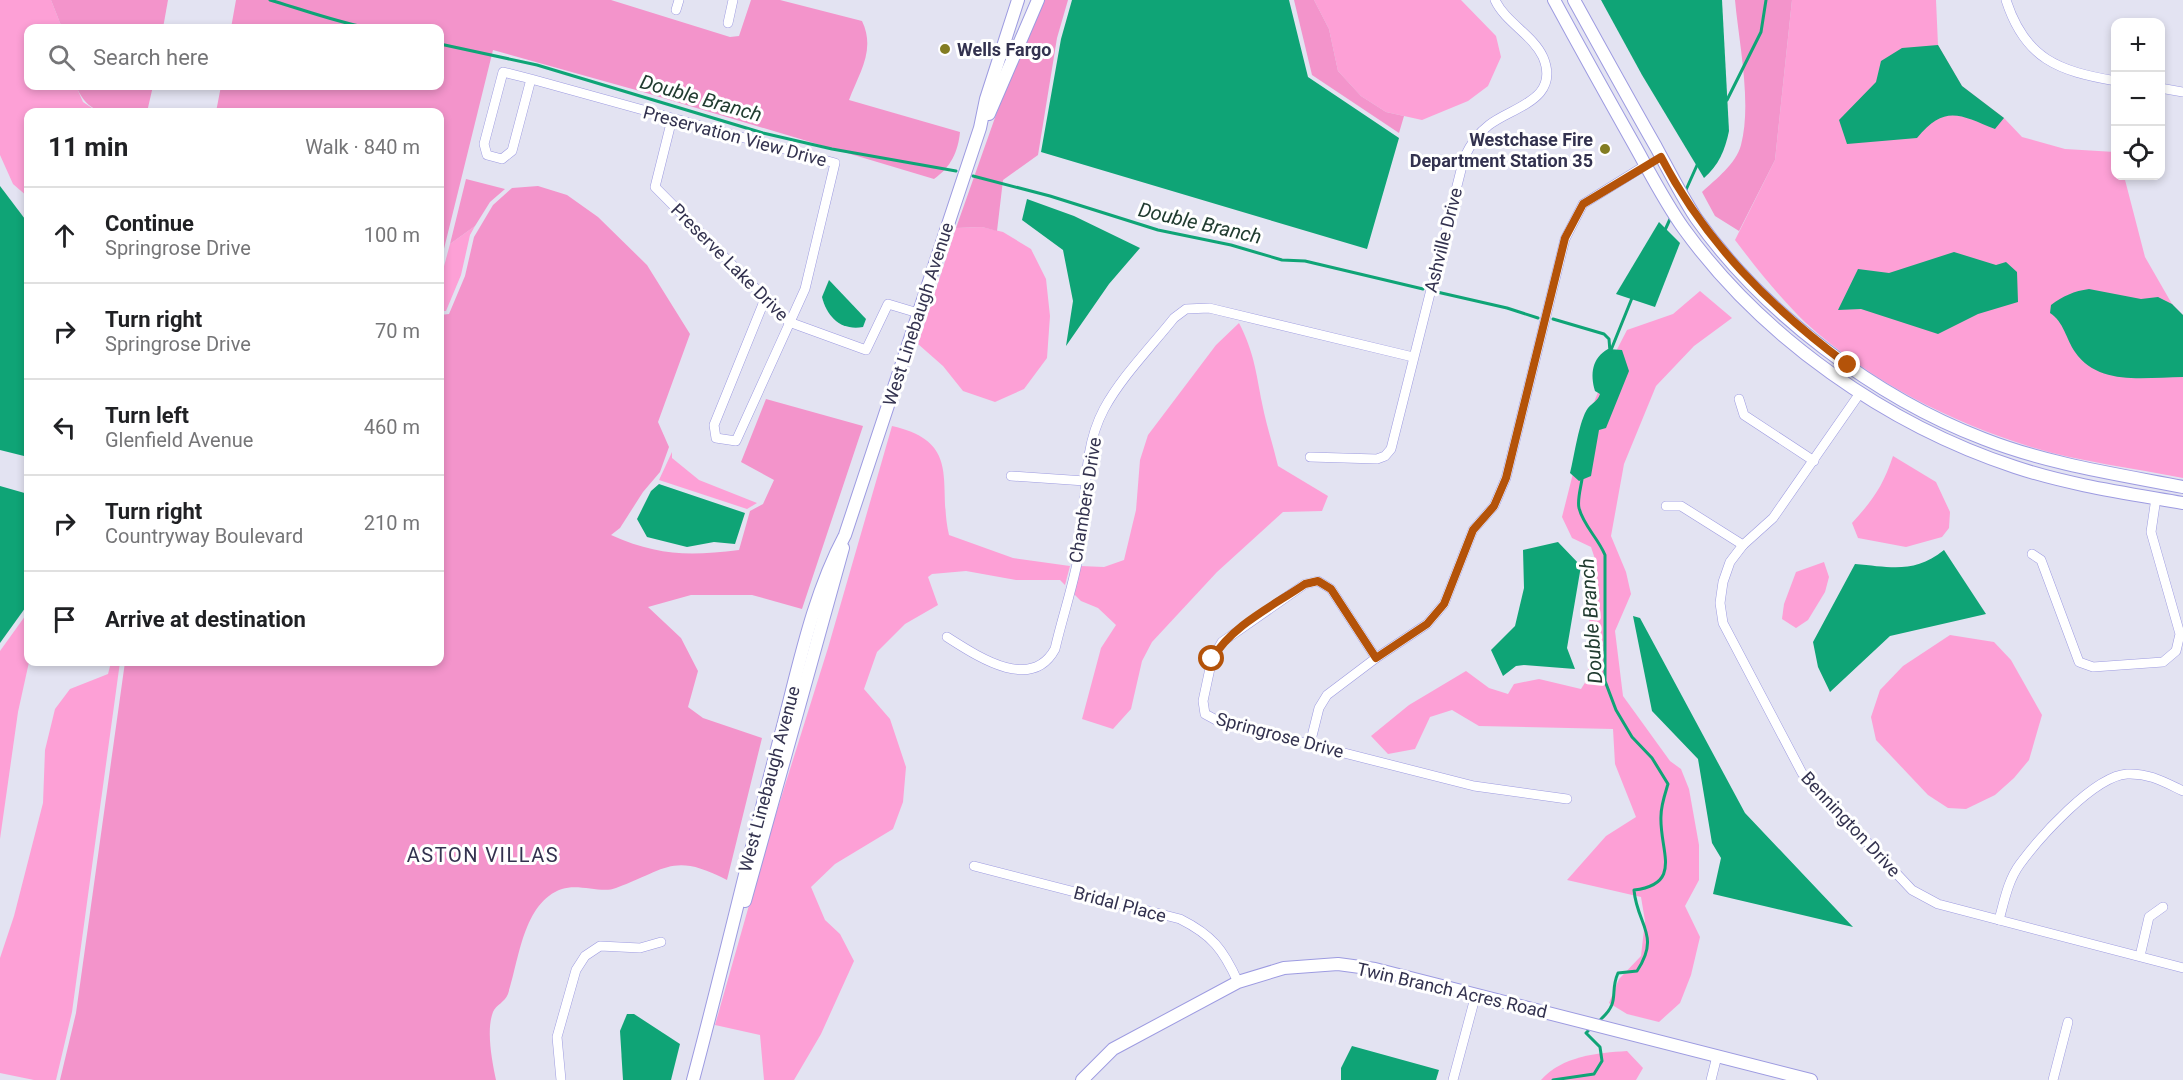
<!DOCTYPE html>
<html lang="en">
<head>
<meta charset="utf-8">
<style>
	:root { --surface:#fff; --page:#f2f2f2; --text:#202124; --muted:#757577; --line:#e0e0e0 }
	body { margin:0; font-family:Roboto,sans-serif; background:var(--page); color:var(--text) }
	.controls { position:absolute; right:18px; top:18px; display:grid; overflow:hidden; border-radius:12px; box-shadow:0 3px 9px #0003 }
	.controls button { width:54px; height:54px; display:grid; place-items:center; padding:0; border:0; border-bottom:2px solid var(--line); background:var(--surface); color:var(--text); font:30px sans-serif }
	.stop { position:absolute; width:18px; height:18px; margin:-14px; border:4px solid #b45309; border-radius:50%; background:#fff }
	.stop.end { background:#b45309; border-color:#fff; box-shadow:0 2px 6px #0008 }
	.list { margin:0; padding:0; list-style:none }
	h2 { display:flex; justify-content:space-between; align-items:center; height:78px; margin:0; padding:0 24px; font-size:26px }
	h2 small { font-size:20px; font-weight:400; color:var(--muted) }
	.list li { display:grid; grid-template-columns:39px 1fr auto; gap:18px; align-items:center; box-sizing:border-box; height:96px; padding:0 24px; border-top:2px solid var(--line) }
	.list b { display:block; font-size:22px; white-space:nowrap }
	.list p { margin:0; font-size:20px; white-space:nowrap; color:var(--muted) }
	.list em { font-size:20px; font-style:normal; color:var(--muted) }
	.icon { flex:none; width:33px; height:33px; fill:none; stroke:currentColor; stroke-width:2; stroke-linecap:round; stroke-linejoin:round }
	.map { position:relative; flex:none; width:2183px; height:1080px; overflow:hidden }
	.search { position:absolute; background:var(--surface); box-shadow:0 3px 9px #0003; left:24px; top:24px; width:420px; height:66px; display:flex; align-items:center; gap:15px; box-sizing:border-box; padding:0 21px; border-radius:12px; color:var(--muted); font-size:22px }
	.panel { position:absolute; background:var(--surface); box-shadow:0 3px 9px #0003; left:24px; top:108px; width:420px; height:558px; border-radius:12px }
	.map>svg:first-child { display:block }
	.green { fill:#fda0d6 }
	.forest { fill:#f394cb }
	.water { fill:#0fa476 }
	.lines { fill:none; stroke-linecap:round; stroke-linejoin:round }
	.stream { stroke:#0fa476; stroke-width:3 }
	.street-casing { stroke:#9d9be1; stroke-width:10 }
	.secondary-casing { stroke:#9d9be1; stroke-width:14 }
	.street { stroke:#fff; stroke-width:9 }
	.secondary { stroke:#fff; stroke-width:12 }
	.route { stroke:#b45309; stroke-width:8 }
	.poi-dot { fill:#837c22; stroke:#fff; stroke-width:2 }
	.labels { text-anchor:middle; dominant-baseline:central; stroke-width:6; stroke-linejoin:round; paint-order:stroke }
	.poi-label { font-size:18px; font-weight:bold; fill:#33324f; stroke:#fff; text-anchor:start }
	.street-label { font-size:18px; fill:#33324f; stroke:#fff }
	.water-label { font-size:20px; font-style:italic; fill:#213c30; stroke:#fff }
	.neighbourhood-label { font-size:20px; letter-spacing:1.5px; fill:#33324f; stroke:#fff }
</style>
</head>
<body>
<div class="map">
<svg width="2183" height="1080" viewBox="0 0 2183 1080">
	<rect width="100%" height="100%" fill="#e3e3f2"/>
	<g class="green">
		<polygon points="0,0 51,0 62,28 28,28 28,86 76,86 83,102 98,112 28,112 28,197 13,184 0,155"/>
		<polygon points="1314,0 1461,0 1496,36 1501,57 1488,86 1468,101 1422,120 1386,112 1361,96 1338,71 1329,29"/>
		<path d="M1792,0H1936L1938,45L1962,86L2004,118L2022,137L2065,149L2115,152L2116,176H2124L2145,257L2172,304L2183,315V478C2133,468 2080,462 2031,447C1950,422 1870,381 1806,323C1780,298 1757,269 1735,240L1775,160Z"/>
		<polygon points="475,226 470,235 461,275 446,311 440,311 440,281 450,244"/>
		<polygon points="982,227 1003,232 1031,249 1046,279 1050,316 1047,358 1024,389 995,402 963,391 943,366 918,344 956,228"/>
		<polygon points="1700,291 1732,318 1694,346 1656,386 1624,464 1611,536 1626,572 1631,594 1615,631 1623,696 1670,761 1681,769 1689,789 1699,845 1699,880 1685,906 1700,937 1691,975 1680,1003 1659,1022 1627,1014 1609,1003 1619,979 1641,956 1645,921 1641,897 1567,880 1606,836 1636,817 1615,764 1613,729 1479,726 1452,710 1430,717 1415,749 1388,754 1371,736 1409,705 1466,671 1489,688 1508,694 1514,684 1539,679 1581,689 1588,678 1589,622 1595,596 1597,565 1591,547 1572,538 1562,517 1586,422 1609,365 1627,330 1673,314"/>
		<path d="M1239,323C1254,352 1256,372 1262,403C1266,424 1273,445 1278,466L1328,496L1322,511L1283,512L1217,572L1152,642L1142,661L1131,709L1113,729L1082,719L1101,648L1116,625L1098,608L1081,601L1074,594L1080,566L1104,567L1124,560L1136,510L1140,460L1148,435L1216,345Z"/>
		<path d="M892,426C963,442 937,484 949,535L1013,558L1070,566L1065,585L1060,580H1016L966,571L932,574L928,577L938,605L905,624L877,652L864,689L890,719L906,767L903,802L893,829L835,864L811,887L825,920L840,934L854,961L821,1034L794,1080H764L760,1035L715,1025L765,849L828,648Z"/>
		<polygon points="672,452 672,458 699,480 757,503 747,509 659,480"/>
		<path d="M1893,456L1936,482L1950,512L1949,528L1942,537L1906,547L1858,538L1852,523C1873,500 1883,486 1893,456Z"/>
		<polygon points="1824,562 1829,577 1825,592 1808,620 1796,628 1782,619 1784,604 1796,572"/>
		<polygon points="28,612 29,662 18,712 0,839 0,651"/>
		<polygon points="1950,635 1994,642 2011,660 2042,715 2029,760 2014,778 1995,795 1966,809 1948,808 1928,795 1876,740 1871,717 1880,690 1903,666"/>
		<polygon points="111,662 120,662 72,1012 56,1080 34,1080 0,1073 0,958 14,916 43,803 45,750 55,709 70,689 108,674"/>
		<path d="M1627,1051L1643,1068L1636,1080H1541C1562,1056 1597,1053 1627,1051Z"/>
	</g>
	<g class="forest">
		<polygon points="51,0 168,0 163,28 62,28"/>
		<path d="M236,0H611L730,37L739,36L751,0H780L862,21C876,50 859,73 849,100L960,132C958,152 951,167 934,179L643,92L493,50L440,265V112H216L221,86H440V28H231Z"/>
		<polygon points="1043,0 1068,0 1057,38 1038,155 1003,180 997,231 982,227 956,228 1003,95"/>
		<polygon points="1294,0 1314,0 1329,29 1338,71 1361,96 1386,112 1404,116 1399,133 1312,75"/>
		<path d="M1735,0H1792L1775,160L1739,231L1715,216L1702,192C1716,179 1736,164 1741,145C1752,103 1739,44 1735,0Z"/>
		<path d="M76,86H153L147,112C114,112 91,121 76,86Z"/>
		<polygon points="466,179 505,189 490,202 475,226 450,244"/>
		<path d="M538,186L567,195L598,217L647,265L690,334L658,422L669,447L660,472L643,492L620,528L611,535C658,556 689,556 739,550L750,511L763,504L774,480L741,462L766,399L863,426L802,609L752,595H691L648,607L681,638L698,671L688,707L703,718L762,738L727,880C673,852 667,869 616,888C602,894 579,883 562,889C523,902 519,961 508,994C505,1002 496,1005 493,1012C486,1030 492,1061 496,1080H60L76,1013L125,662H440V315L449,314L465,276L474,237L493,205L512,188Z"/>
	</g>
	<g class="water">
		<polygon points="1072,0 1289,0 1308,77 1399,138 1367,249 1041,152 1061,39"/>
		<path d="M1601,0H1722L1729,131C1725,150 1719,165 1704,178L1642,75Z"/>
		<path d="M1938,45L1962,86L2004,118L1995,129C1960,115 1945,104 1917,138L1847,144L1839,120L1876,82L1881,61L1902,48Z"/>
		<polygon points="0,186 28,223 28,457 0,450"/>
		<polygon points="1027,199 1074,216 1140,248 1109,284 1066,346 1073,301 1063,250 1022,220"/>
		<polygon points="1659,222 1680,243 1655,307 1616,294"/>
		<polygon points="1954,252 1996,265 2006,262 2017,272 2018,302 1978,314 1938,334 1861,309 1838,310 1858,269 1889,273"/>
		<path d="M829,280L866,319L863,327C841,331 827,317 822,297Z"/>
		<path d="M2089,289L2141,299L2158,297L2172,304L2183,315V377C2147,377 2099,387 2075,352C2066,339 2064,322 2050,313L2051,305C2063,296 2074,291 2089,289Z"/>
		<path d="M1608,349L1622,350L1629,371L1606,428L1599,430L1591,476L1579,481L1570,473C1574,458 1579,420 1588,408C1593,402 1597,402 1600,394L1595,391C1590,374 1592,358 1608,349Z"/>
		<polygon points="659,484 745,513 735,544 714,542 687,547 647,537 637,519 651,491"/>
		<polygon points="0,486 28,494 28,604 0,643"/>
		<polygon points="1558,542 1581,566 1567,648 1575,669 1524,665 1516,666 1503,676 1491,650 1515,626 1524,588 1523,550"/>
		<path d="M1944,550L1986,614L1890,636L1830,692L1818,667L1813,642L1855,564C1891,567 1914,574 1944,550Z"/>
		<polygon points="1633,616 1640,618 1745,813 1853,927 1713,894 1721,858 1712,843 1698,759 1652,711"/>
		<polygon points="627,1014 634,1014 680,1044 671,1080 623,1080 620,1031"/>
		<polygon points="1352,1046 1439,1070 1436,1080 1341,1080 1341,1068"/>
	</g>
	<g class="lines">
		<g class="stream">
			<path d="M270,0C304,10 333,21 368,28"/>
			<polyline points="440,44 537,65 763,133 832,149 956,171"/>
			<polyline points="1727,100 1761,32 1766,0"/>
			<polyline points="973,176 1050,196 1158,230 1231,245 1282,260 1305,261 1423,289"/>
			<polyline points="1685,192 1698,163"/>
			<polyline points="1665,230 1671,217"/>
			<polyline points="1437,292 1507,308 1538,318"/>
			<polyline points="1553,319 1604,334 1609,339 1610,352"/>
			<polyline points="1611,350 1632,298"/>
			<path d="M1582,479C1581,487 1577,500 1579,508C1583,525 1598,538 1605,555V681L1616,710L1632,737L1652,758L1668,784C1665,794 1661,805 1661,816C1659,850 1684,884 1634,890C1637,925 1661,935 1637,971L1618,973C1609,993 1621,1001 1601,1019"/>
			<polyline points="1553,1080 1594,1074 1602,1061 1600,1047 1586,1033 1588,1031"/>
		</g>
		<g class="street-casing">
			<g id="street">
				<path d="M2006,0C2025,59 2058,71 2116,81"/>
				<polyline points="676,10 679,0"/>
				<polyline points="728,23 733,0"/>
				<polyline points="531,79 503,72 484,144 487,155 502,159 512,151 531,79 835,163 805,289 736,441 716,438 714,425 765,299"/>
				<polyline points="2160,88 2183,92"/>
				<polyline points="672,119 655,187 789,322 866,350 888,304 918,313"/>
				<polyline points="1860,393 1773,518 1743,545 1730,562 1723,582 1720,603 1723,623 1802,773 1912,890 1938,904 2183,968"/>
				<polyline points="1739,399 1744,415 1814,461"/>
				<path d="M1310,457L1377,459L1385,456L1391,449L1464,158C1470,145 1477,134 1489,125C1512,107 1561,100 1543,57C1533,35 1505,22 1495,0"/>
				<polyline points="1011,476 1085,481"/>
				<polyline points="1666,506 1681,506 1743,545"/>
				<polyline points="2032,554 2041,560 2079,662 2093,667 2163,662 2176,651 2180,634 2151,532 2156,498"/>
				<path d="M947,637C977,656 1031,693 1055,649C1063,614 1076,578 1081,542C1087,497 1082,450 1104,409C1122,376 1151,347 1174,318L1186,309L1209,308L1413,357"/>
				<polyline points="1376,658 1331,589 1318,581 1305,584 1222,642 1212,659 1203,701 1205,714 1218,721 1474,786 1567,799"/>
				<polyline points="1310,744 1319,708 1327,695 1376,658 1427,624 1444,604 1473,530 1494,506 1506,478 1565,239 1583,204 1646,165"/>
				<path d="M974,866L1180,919C1212,935 1223,949 1238,982"/>
				<path d="M1999,920C2004,902 2008,880 2020,864C2039,838 2094,776 2127,774C2149,773 2164,782 2183,791"/>
				<polyline points="2140,956 2149,917 2163,907"/>
				<polyline points="561,1080 557,1037 576,970 585,956 600,946 640,948 661,942"/>
				<polyline points="1453,1080 1476,994"/>
				<polyline points="1711,1080 1717,1056"/>
				<polyline points="2053,1080 2068,1022"/>
			</g>
		</g>
		<g class="secondary-casing">
			<g id="secondary">
				<path d="M1554,0C1579,46 1605,93 1631,139C1648,169 1664,201 1684,229C1763,338 1887,425 2015,467C2069,485 2126,493 2183,503"/>
				<path d="M1574,0C1601,49 1628,98 1656,147C1669,171 1681,195 1696,218C1763,313 1876,398 1984,439C2048,464 2116,474 2183,487"/>
				<polyline points="989,114 1038,0"/>
				<polyline points="745,901 843,548"/>
				<path d="M693,1080C724,964 751,846 782,730C799,665 813,595 845,535L980,128L986,99L1018,0"/>
				<polyline points="1082,1080 1113,1049 1238,982 1284,968 1338,964 1375,969 1811,1080"/>
			</g>
		</g>
		<use href="#street" class="street"/>
		<use href="#secondary" class="secondary"/>
	</g>
	<g class="lines">
		<path class="route" d="M1212,659C1232,625 1273,606 1305,584L1318,581L1331,589L1376,658L1427,624L1444,604L1473,530L1494,506L1506,478L1565,238L1583,204L1661,157C1706,243 1771,308 1848,365"/>
	</g>
	<g class="poi-dot">
		<circle cx="945" cy="49" r="6"/>
		<circle cx="1605" cy="149" r="6"/>
	</g>
	<g class="labels">
		<g class="poi-label">
			<text x="957" y="49">Wells Fargo</text>
			<text x="1593" y="139" text-anchor="end">Westchase Fire<tspan x="1593" dy="21">Department Station 35</tspan></text>
		</g>
		<g class="street-label">
			<text transform="translate(735 136) rotate(15)">Preservation View Drive</text>
			<text transform="translate(1443 240) rotate(-76)">Ashville Drive</text>
			<text transform="translate(730 262) rotate(45)">Preserve Lake Drive</text>
			<text transform="translate(918 314) rotate(-72)">West Linebaugh Avenue</text>
			<text transform="translate(1085 500) rotate(-81)">Chambers Drive</text>
			<text transform="translate(1280 735) rotate(15)">Springrose Drive</text>
			<text transform="translate(769 779) rotate(-75)">West Linebaugh Avenue</text>
			<text transform="translate(1851 824) rotate(47)">Bennington Drive</text>
			<text transform="translate(1120 904) rotate(15)">Bridal Place</text>
			<text transform="translate(1452 990) rotate(13)">Twin Branch Acres Road</text>
		</g>
		<g class="water-label">
			<text transform="translate(701 98) rotate(16)">Double Branch</text>
			<text transform="translate(1200 223) rotate(13)">Double Branch</text>
			<text transform="translate(1591 621) rotate(-94)">Double Branch</text>
		</g>
		<g class="neighbourhood-label">
			<text x="483" y="855">ASTON VILLAS</text>
		</g>
	</g>
</svg>
<div class="controls">
<button>+</button>
<button>−</button>
<button><svg class="icon" aria-label="locate" viewBox="0 0 24 24"><circle cx="12" cy="12" r="6"/><path d="M12 2v4M12 18v4M2 12h4M18 12h4"/></svg></button>
</div>
<div class="stop" style="left:1212px;top:659px"></div>
<div class="stop end" style="left:1848px;top:365px"></div>
<div class="search"><svg class="icon" aria-label="search" viewBox="0 0 24 24"><circle cx="10" cy="10" r="6"/><path d="M15 15l6 6"/></svg>Search here</div>
<section class="panel">
<h2>11 min<small>Walk · 840 m</small></h2>
<ul class="list">
<li><svg class="icon" aria-label="ahead" viewBox="0 0 24 24"><path d="M12 20V5M6 11l6-6 6 6"/></svg><div><b>Continue</b><p>Springrose Drive</p></div><em>100 m</em></li>
<li><svg class="icon" aria-label="right" viewBox="0 0 24 24"><path d="M7 20v-9h11M14 6l5 5-5 5"/></svg><div><b>Turn right</b><p>Springrose Drive</p></div><em>70 m</em></li>
<li><svg class="icon" aria-label="left" viewBox="0 0 24 24"><path d="M17 20v-9H6M10 6l-5 5 5 5"/></svg><div><b>Turn left</b><p>Glenfield Avenue</p></div><em>460 m</em></li>
<li><svg class="icon" aria-label="right" viewBox="0 0 24 24"><path d="M7 20v-9h11M14 6l5 5-5 5"/></svg><div><b>Turn right</b><p>Countryway Boulevard</p></div><em>210 m</em></li>
<li><svg class="icon" aria-label="arrive" viewBox="0 0 24 24"><path d="M6 21V4h12l-3 4 3 4H6"/></svg><div><b>Arrive at destination</b></div></li>
</ul>
</section>
</div>
</body>
</html>
